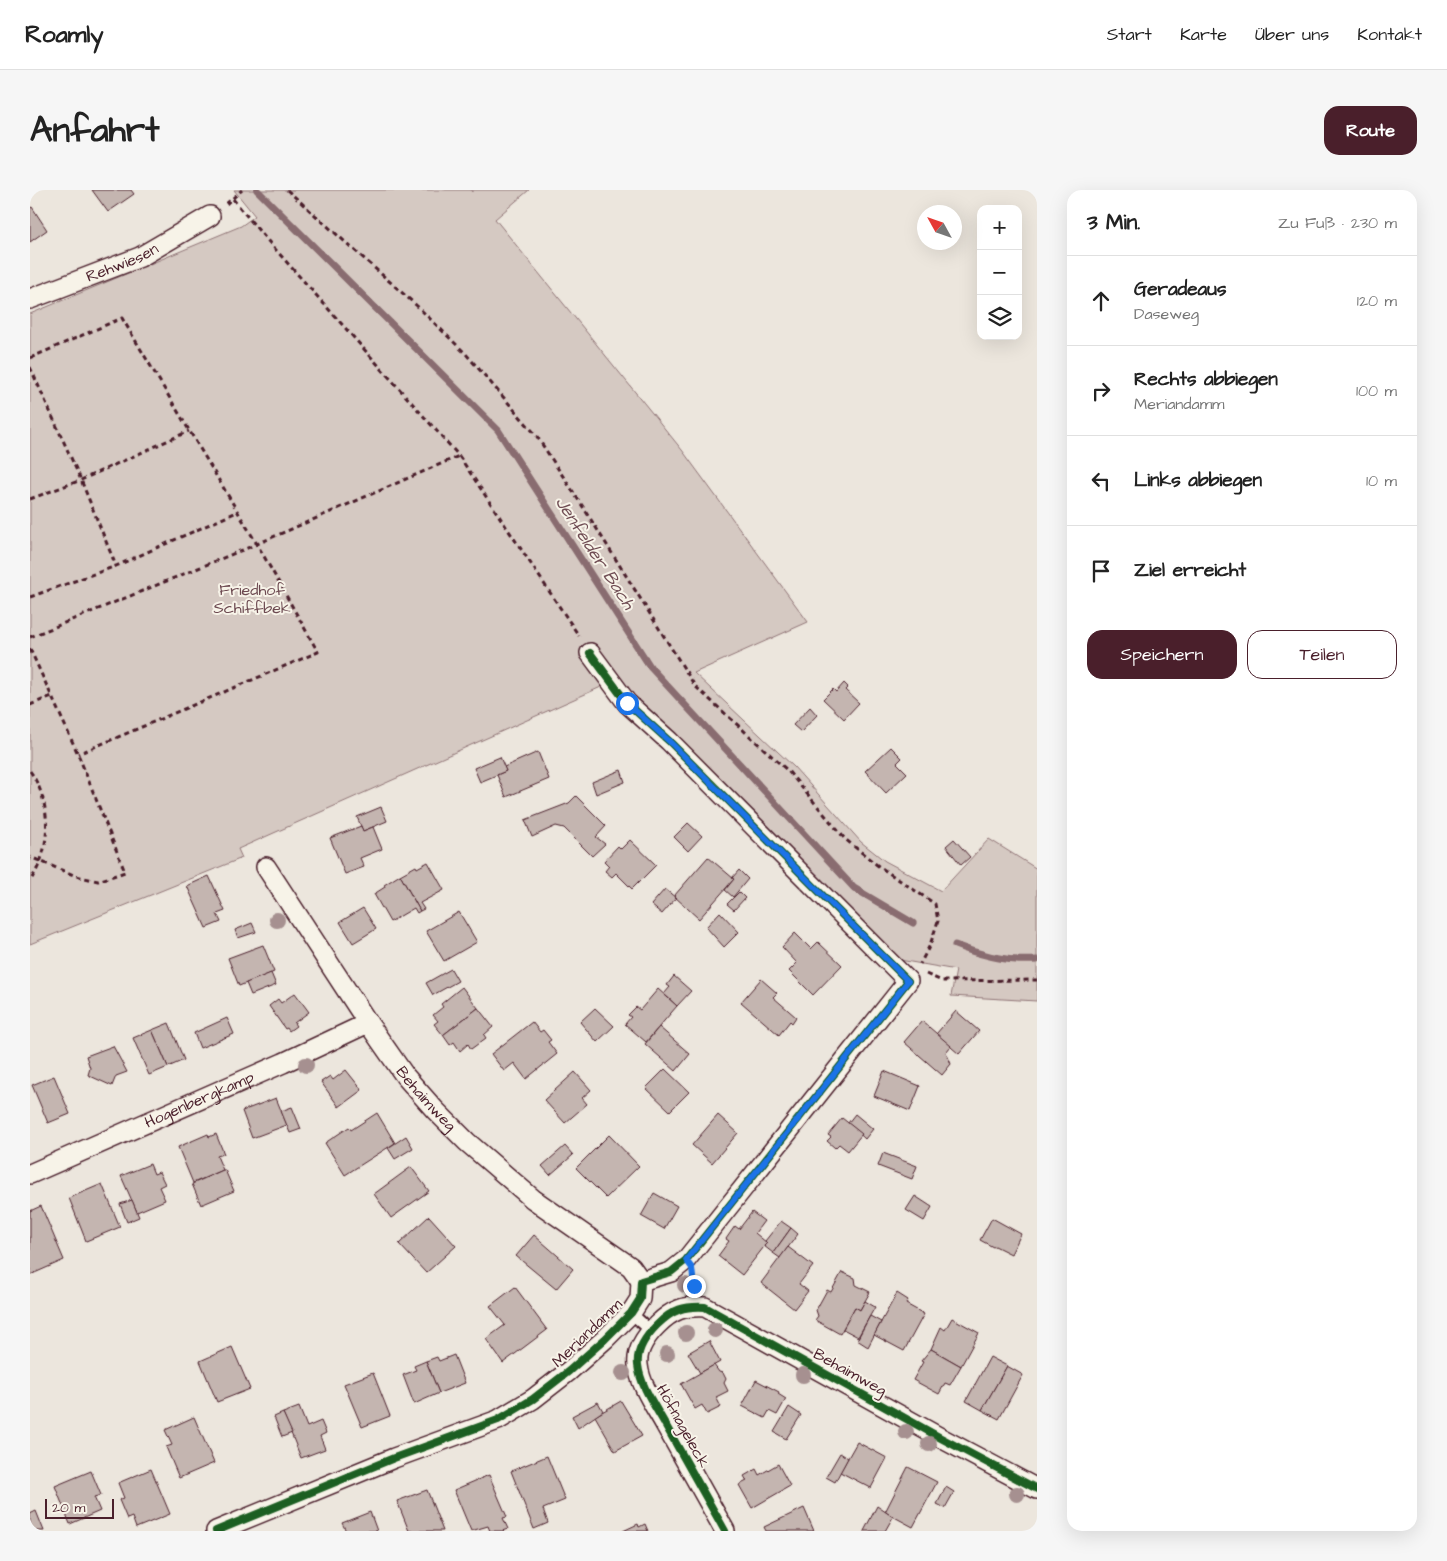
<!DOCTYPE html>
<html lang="de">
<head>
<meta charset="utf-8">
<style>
	:root { --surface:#fff; --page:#f6f6f6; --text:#222; --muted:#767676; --line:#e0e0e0; --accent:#4a1f2b }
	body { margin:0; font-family:"Architects Daughter",sans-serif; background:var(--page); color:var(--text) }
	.controls { position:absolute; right:15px; top:15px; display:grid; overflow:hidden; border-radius:10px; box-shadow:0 5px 20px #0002 }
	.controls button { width:45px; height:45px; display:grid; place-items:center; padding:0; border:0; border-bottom:1px solid var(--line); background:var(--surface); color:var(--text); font:25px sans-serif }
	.compass { position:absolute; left:887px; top:15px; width:45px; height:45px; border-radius:50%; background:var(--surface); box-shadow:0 5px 20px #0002; rotate:310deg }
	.scale { position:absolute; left:15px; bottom:12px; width:69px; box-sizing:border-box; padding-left:5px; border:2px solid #4a1f2b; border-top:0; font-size:14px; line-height:18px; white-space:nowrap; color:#4a1f2b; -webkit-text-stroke:4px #f7f3e8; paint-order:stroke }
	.stop { position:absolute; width:15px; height:15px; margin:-11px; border:4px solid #1a73e8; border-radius:50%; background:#fff }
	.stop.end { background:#1a73e8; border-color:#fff; box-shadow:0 1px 5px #0008 }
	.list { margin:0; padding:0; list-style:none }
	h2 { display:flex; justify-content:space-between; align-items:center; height:65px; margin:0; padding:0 20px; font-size:21px }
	h2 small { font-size:16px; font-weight:400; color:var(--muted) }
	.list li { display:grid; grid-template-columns:32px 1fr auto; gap:15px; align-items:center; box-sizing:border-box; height:90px; padding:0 20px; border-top:1px solid var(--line) }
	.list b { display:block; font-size:19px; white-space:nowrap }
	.list p { margin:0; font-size:16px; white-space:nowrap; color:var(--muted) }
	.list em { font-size:16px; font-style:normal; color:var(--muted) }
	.actions { display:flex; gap:10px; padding:15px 20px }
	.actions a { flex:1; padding:11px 0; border:1px solid var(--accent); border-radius:15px; text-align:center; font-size:18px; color:var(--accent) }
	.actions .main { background:var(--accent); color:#fff }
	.icon { flex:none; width:28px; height:28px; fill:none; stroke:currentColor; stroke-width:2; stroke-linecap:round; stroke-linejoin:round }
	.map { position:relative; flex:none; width:1007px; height:1341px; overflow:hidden; border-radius:15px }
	header { display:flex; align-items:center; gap:30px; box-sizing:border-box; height:70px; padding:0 25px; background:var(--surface); border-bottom:1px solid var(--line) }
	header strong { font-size:24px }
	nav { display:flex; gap:28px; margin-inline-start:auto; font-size:18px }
	.intro { display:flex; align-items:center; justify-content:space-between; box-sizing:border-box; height:120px; padding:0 30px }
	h1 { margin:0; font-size:35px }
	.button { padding:12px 22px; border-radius:15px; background:var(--accent); color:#fff; font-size:18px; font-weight:700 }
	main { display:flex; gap:30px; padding:0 30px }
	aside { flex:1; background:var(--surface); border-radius:15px; box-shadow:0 5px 20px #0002 }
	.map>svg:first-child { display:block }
	.green { fill:#d5c9c2; stroke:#907476 }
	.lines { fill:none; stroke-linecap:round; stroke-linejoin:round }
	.stream { stroke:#896c6f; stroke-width:7 }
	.building { fill:#c4b5b0; stroke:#4a1f2b }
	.service-casing { stroke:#4a1f2b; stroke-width:14 }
	.minor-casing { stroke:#4a1f2b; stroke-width:22 }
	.path { stroke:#4a1f2b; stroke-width:3; stroke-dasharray:5 4; stroke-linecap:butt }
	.service { stroke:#f7f3e8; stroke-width:10 }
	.minor { stroke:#f7f3e8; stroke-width:19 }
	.cycleway-casing { stroke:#f7f3e8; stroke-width:11 }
	.cycleway { stroke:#1b5e20; stroke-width:8 }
	.tree { fill:#a69090 }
	.route { stroke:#1a73e8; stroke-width:6 }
	.labels { text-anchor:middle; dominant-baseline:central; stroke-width:4; stroke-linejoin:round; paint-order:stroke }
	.street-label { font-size:16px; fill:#4a1f2b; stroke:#f7f3e8 }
	.park-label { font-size:16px; fill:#6d4a51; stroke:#f7f3e8 }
	.water-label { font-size:18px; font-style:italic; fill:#6f4c53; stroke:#f7f3e8 }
</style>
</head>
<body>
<header>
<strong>Roamly</strong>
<nav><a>Start</a><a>Karte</a><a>Über uns</a><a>Kontakt</a></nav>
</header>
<div class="intro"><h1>Anfahrt</h1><a class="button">Route</a></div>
<main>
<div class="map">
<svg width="1007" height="1341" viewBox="0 0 1007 1341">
	<rect width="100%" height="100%" fill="#ece6dd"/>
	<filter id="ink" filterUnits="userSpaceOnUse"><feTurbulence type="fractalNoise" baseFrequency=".02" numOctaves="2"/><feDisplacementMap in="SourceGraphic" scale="10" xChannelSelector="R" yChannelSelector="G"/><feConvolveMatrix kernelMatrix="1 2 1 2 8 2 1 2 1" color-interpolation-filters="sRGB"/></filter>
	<g filter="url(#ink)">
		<polygon class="green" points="204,0 441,0 442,2 442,0 499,0 465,29 652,260 778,432 664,483 764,577 831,652 855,671 911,701 959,649 1007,679 1007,811 921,806 926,780 864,769 616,522 589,489 208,659 212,668 0,754 0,124 211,36 225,26"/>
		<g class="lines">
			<g class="stream">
				<polyline points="227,0 468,240 621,478 824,698 883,733"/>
				<path d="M925,755C952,766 979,772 1007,770"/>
			</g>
		</g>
		<g class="building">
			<polygon points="62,0 101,0 104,4 78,22"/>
			<polygon points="2,17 17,40 0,52 0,18"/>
			<polygon points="814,493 818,497 815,500 829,513 814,529 793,509 803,499 806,502"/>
			<polygon points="780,517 787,525 771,542 763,535"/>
			<polygon points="861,557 872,568 867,573 877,583 856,603 835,581"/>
			<polygon points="508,562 519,589 476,607 467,585 476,581 474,577"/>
			<polygon points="470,567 476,581 450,592 444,578"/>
			<polygon points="591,580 595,592 566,604 562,592"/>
			<polygon points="546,606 576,636 566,647 575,654 562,666 534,638 526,636 502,647 495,630 539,613"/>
			<polygon points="351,617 357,631 333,641 327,627"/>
			<polygon points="658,633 672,646 658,661 644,647"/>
			<polygon points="331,636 333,641 343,637 352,659 330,668 334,677 315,684 300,648"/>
			<polygon points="924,649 940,667 931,675 916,656"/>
			<polygon points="600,650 626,675 602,699 586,683 582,687 575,681 579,676 574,671 588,656 591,659"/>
			<polygon points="678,667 704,689 669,729 644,706"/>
			<polygon points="398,672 414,700 390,713 394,719 390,721 370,685 386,676 387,678"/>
			<polygon points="709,680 718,689 703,707 695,700 704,689 702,688"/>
			<polygon points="370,685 390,721 387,723 384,718 360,732 344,704 355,697 354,695"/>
			<polygon points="179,686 195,721 187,724 191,732 176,738 157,696"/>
			<polygon points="635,699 646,708 632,724 621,715"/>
			<polygon points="709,702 715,708 704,720 697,714"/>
			<polygon points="333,718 346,739 323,753 310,732"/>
			<polygon points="429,722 447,752 414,771 396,741"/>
			<polygon points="690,722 709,742 694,757 676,737"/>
			<polygon points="222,733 226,742 208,748 205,740"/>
			<polygon points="765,743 781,759 788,752 812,775 783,805 759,781 767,773 752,757"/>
			<polygon points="233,755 244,782 209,796 198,768"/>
			<polygon points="421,779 428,791 403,805 396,793"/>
			<polygon points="241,783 246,795 221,805 216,793"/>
			<polygon points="644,786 661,801 647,816 634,804 640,797 637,795"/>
			<polygon points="731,789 747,803 743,807 766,827 762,833 760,831 749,845 711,812"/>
			<polygon points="432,797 448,818 413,845 404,834 408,831 403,825 413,817 411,814"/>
			<polygon points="628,799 647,816 616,852 595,834 601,827 598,825 606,817 610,820"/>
			<polygon points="265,803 279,822 264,833 266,836 259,841 257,838 255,839 239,816 248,809 251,813"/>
			<polygon points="448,818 463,837 454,845 456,848 441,859 438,854 430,861 424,852 420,855 413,845"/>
			<polygon points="565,818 584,836 567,852 550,832"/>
			<polygon points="926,821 949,841 929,864 906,844"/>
			<polygon points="197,828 204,844 170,858 164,843"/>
			<polygon points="892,831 921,856 916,862 921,874 912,885 874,852"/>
			<polygon points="502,832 510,842 513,840 521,850 518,852 527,864 496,889 484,873 474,881 461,864"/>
			<polygon points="139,833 154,870 138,877 122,840"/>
			<polygon points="629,837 660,864 646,881 615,854"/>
			<polygon points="122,840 138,877 119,885 103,848"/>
			<polygon points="83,856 97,882 86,886 82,896 58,885 60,878 56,866"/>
			<polygon points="635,879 659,902 640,921 616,898"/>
			<polygon points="316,880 332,900 309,917 291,892 300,886 303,890"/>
			<polygon points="854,881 890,896 880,921 844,906"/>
			<polygon points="545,882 561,900 552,908 557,914 535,933 514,910"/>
			<polygon points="24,886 40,924 18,933 2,895"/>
			<polygon points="246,908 257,935 222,948 212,921"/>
			<polygon points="262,917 271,939 260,943 251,921"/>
			<polygon points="347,923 365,953 315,985 295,953 319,937 321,940"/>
			<polygon points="825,924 843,939 835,949 818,933"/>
			<polygon points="688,925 708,943 682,973 662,955"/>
			<polygon points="812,928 832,944 818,961 809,954 805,958 797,951 801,947 798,945"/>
			<polygon points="178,944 179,947 186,944 194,964 187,966 193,980 163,993 148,957"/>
			<polygon points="579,945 609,976 576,1008 546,978"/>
			<polygon points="376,946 383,958 365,969 358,958"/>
			<polygon points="535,956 543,965 520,985 512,976"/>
			<polygon points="853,963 887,976 882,989 848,976"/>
			<polygon points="120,974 124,984 129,982 135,994 129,997 135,1010 107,1022 91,986"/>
			<polygon points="381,977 399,1001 361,1028 344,1004"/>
			<polygon points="193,980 195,980 204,1001 171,1015 162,994"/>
			<polygon points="72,994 90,1037 56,1051 39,1008"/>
			<polygon points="624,1003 647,1016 634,1039 611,1026"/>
			<polygon points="885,1006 902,1017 894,1031 876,1020"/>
			<polygon points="102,1010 109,1027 97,1032 90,1014"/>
			<polygon points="11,1016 34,1070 0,1085 0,1021"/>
			<polygon points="722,1022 734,1031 725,1043 737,1053 712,1085 688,1066 699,1051 696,1049 705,1036 709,1039"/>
			<polygon points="399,1026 426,1056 396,1083 369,1054"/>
			<polygon points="962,1028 991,1044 981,1064 965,1056 963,1057 950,1050"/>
			<polygon points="751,1031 761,1038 743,1063 734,1056 737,1053 735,1051"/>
			<polygon points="761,1038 768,1044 750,1068 743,1063"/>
			<polygon points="504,1045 543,1079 526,1099 486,1066"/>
			<polygon points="758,1057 783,1076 769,1094 778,1101 764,1119 731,1093"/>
			<polygon points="812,1082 825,1088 826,1095 840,1102 830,1120 825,1117 810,1144 785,1130 788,1126 786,1120 797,1100 801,1102"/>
			<polygon points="485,1097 517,1140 473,1173 456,1149 475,1135 460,1116"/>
			<polygon points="867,1103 878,1110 876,1114 894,1124 874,1161 844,1145"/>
			<polygon points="835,1111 845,1117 828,1147 813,1139 825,1117 830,1120"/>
			<polygon points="840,1126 851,1132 838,1157 827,1150"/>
			<polygon points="922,1128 949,1143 931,1176 901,1159 911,1137 915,1140"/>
			<polygon points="679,1151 690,1172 670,1183 658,1163"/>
			<polygon points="202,1157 220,1199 187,1212 170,1171"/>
			<polygon points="901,1159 931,1176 920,1195 915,1193 909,1204 883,1190 893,1172 891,1171"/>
			<polygon points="424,1165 435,1193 409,1203 396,1171 407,1167 409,1171"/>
			<polygon points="960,1167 977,1176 952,1220 936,1211"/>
			<polygon points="396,1171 409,1203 384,1214 373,1185 386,1180 384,1176"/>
			<polygon points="684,1175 689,1182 693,1183 696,1189 694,1193 698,1201 686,1207 691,1217 677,1224 672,1215 665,1219 651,1194"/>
			<polygon points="977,1176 993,1185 969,1229 952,1220"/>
			<polygon points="343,1183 360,1226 332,1237 314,1194"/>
			<polygon points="726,1190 749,1202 748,1204 756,1209 747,1225 739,1221 735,1228 712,1216"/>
			<polygon points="591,1211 612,1246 585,1261 565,1226"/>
			<polygon points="568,1212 573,1221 548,1238 542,1226"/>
			<polygon points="269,1217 277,1237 291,1231 296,1243 290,1246 295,1259 271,1268 253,1223"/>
			<polygon points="759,1217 771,1225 756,1249 744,1242"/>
			<polygon points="253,1223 262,1243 252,1247 244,1227"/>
			<polygon points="164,1227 184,1273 149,1288 136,1257 142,1255 135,1240"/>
			<polygon points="827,1252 857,1268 841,1298 810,1282"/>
			<polygon points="810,1263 818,1268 805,1292 796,1287"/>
			<polygon points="517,1266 535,1310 513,1319 518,1333 504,1339 481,1281"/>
			<polygon points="748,1274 760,1296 722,1318 709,1295 717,1291 714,1286 726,1279 729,1285"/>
			<polygon points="878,1277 907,1292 883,1337 855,1322"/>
			<polygon points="121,1279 140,1324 106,1338 102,1327 97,1329 89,1310 94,1308 88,1293"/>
			<polygon points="61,1281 71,1305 64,1307 70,1321 40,1334 25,1296"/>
			<polygon points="459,1285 477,1327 473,1328 478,1339 472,1341 460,1341 458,1336 441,1341 424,1300"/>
			<polygon points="916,1297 924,1302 915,1318 907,1314"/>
			<polygon points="397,1300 413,1341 379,1341 367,1311"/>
			<polygon points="847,1316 863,1327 855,1341 834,1341"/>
			<polygon points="774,1318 784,1341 736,1341 734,1337"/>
			<polygon points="6,1321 14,1341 0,1341 0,1324"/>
			<polygon points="340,1322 347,1341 316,1341 312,1333"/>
			<polygon points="608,1334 609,1337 615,1334 618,1341 593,1341"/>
		</g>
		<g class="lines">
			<g class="service-casing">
				<polyline id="service" points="601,1123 621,1141"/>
			</g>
			<g class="minor-casing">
				<g id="minor">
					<path id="s1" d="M0,109L110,67L180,26"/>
					<path id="s2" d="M236,677L338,833L375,886L405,920L437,952L503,1009L601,1077L611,1091"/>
					<path id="s3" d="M0,984L253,873L338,833"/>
					<polyline points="186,1341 364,1268 468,1230 503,1209 539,1181 575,1149 601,1123 610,1109 611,1091 641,1082 656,1070 878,791 639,551 597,513 560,463"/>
					<path d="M695,1341C675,1305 655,1269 635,1234C625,1216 610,1195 608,1175C606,1159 617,1145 627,1135C643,1119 654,1116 675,1117L909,1247L1007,1299"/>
				</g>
			</g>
			<g class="path">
				<polyline points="257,0 387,116 436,164 506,245 555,320 665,496 758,581 815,649 847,675 905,714 908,731 900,755 890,774"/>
				<polyline points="203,9 230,42 429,266 549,446"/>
				<polyline points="196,14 212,0"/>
				<polyline points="0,168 92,128 227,354 288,462 48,564"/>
				<polyline points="0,177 51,290 86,376"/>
				<polyline points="0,309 51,290 159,241"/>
				<polyline points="0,407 86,376 207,322"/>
				<polyline points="0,447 227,354 429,266"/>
				<polyline points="0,459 48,564 95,682 68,691 46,686 0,667"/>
				<polyline points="0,515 22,506"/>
				<path d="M0,581C22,612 22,660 0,691"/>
				<polyline points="896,784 912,791 1007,790"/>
			</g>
			<use href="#service" class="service"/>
			<use href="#minor" class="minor"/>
			<g class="cycleway-casing">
				<g id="cycleway">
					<polyline points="186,1341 364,1268 468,1230 503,1209 539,1181 575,1149 601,1123 610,1109 611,1091 641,1082 656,1070 878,791 639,551 597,513 560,463"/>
					<path d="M695,1341C675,1305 655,1269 635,1234C625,1216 610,1195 608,1175C606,1159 617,1145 627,1135C643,1119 654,1116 675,1117L909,1247L1007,1299"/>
				</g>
			</g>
			<use href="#cycleway" class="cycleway"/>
		</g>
		<g class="tree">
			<circle cx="247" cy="730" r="8"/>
			<circle cx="276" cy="875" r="8"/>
			<circle cx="655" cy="1095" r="8"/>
			<circle cx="685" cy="1140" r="8"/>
			<circle cx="656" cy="1143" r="8"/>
			<circle cx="637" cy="1164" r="8"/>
			<circle cx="593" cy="1183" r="8"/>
			<circle cx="773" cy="1185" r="8"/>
			<circle cx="876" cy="1242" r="8"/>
			<circle cx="899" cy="1254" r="8"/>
			<circle cx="987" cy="1304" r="8"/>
		</g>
	</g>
	<g class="lines" filter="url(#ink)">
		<polyline class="route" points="597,513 639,551 878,791 656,1070 662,1078 664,1096"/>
	</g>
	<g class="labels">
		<g class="street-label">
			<text stroke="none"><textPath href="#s1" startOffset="99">Rehwiesen</textPath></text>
			<text stroke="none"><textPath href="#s2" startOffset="282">Behaimweg</textPath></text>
			<text stroke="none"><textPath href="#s3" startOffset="185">Hogenbergkamp</textPath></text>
			<text transform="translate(557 1143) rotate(-44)">Meriandamm</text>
			<text transform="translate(820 1182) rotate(29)">Behaimweg</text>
			<text transform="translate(653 1236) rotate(61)">Höfnageleck</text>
		</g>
		<g class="park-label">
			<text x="222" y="400">Friedhof<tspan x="222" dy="18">Schiffbek</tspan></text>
		</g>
		<g class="water-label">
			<text transform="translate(565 363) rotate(57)">Jenfelder Bach</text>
		</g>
	</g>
</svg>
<div class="controls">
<button>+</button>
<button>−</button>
<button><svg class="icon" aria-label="layers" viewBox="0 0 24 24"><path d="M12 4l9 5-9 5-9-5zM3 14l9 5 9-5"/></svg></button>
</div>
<svg class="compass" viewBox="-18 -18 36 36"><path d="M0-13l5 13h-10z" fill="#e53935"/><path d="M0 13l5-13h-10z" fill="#767676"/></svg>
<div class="scale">20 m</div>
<div class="stop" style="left:597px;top:513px"></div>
<div class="stop end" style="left:664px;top:1096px"></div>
</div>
<aside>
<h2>3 Min.<small>Zu Fuß · 230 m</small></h2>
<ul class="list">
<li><svg class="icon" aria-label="ahead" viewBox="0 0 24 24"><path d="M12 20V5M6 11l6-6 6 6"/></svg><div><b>Geradeaus</b><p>Daseweg</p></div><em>120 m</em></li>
<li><svg class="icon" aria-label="right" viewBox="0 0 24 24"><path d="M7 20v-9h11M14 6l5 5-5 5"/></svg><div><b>Rechts abbiegen</b><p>Meriandamm</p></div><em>100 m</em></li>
<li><svg class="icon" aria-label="left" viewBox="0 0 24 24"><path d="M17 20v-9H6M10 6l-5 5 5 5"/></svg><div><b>Links abbiegen</b></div><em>10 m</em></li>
<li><svg class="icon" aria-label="arrive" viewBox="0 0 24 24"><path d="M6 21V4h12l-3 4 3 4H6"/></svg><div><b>Ziel erreicht</b></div></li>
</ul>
<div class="actions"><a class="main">Speichern</a><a>Teilen</a></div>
</aside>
</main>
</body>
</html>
